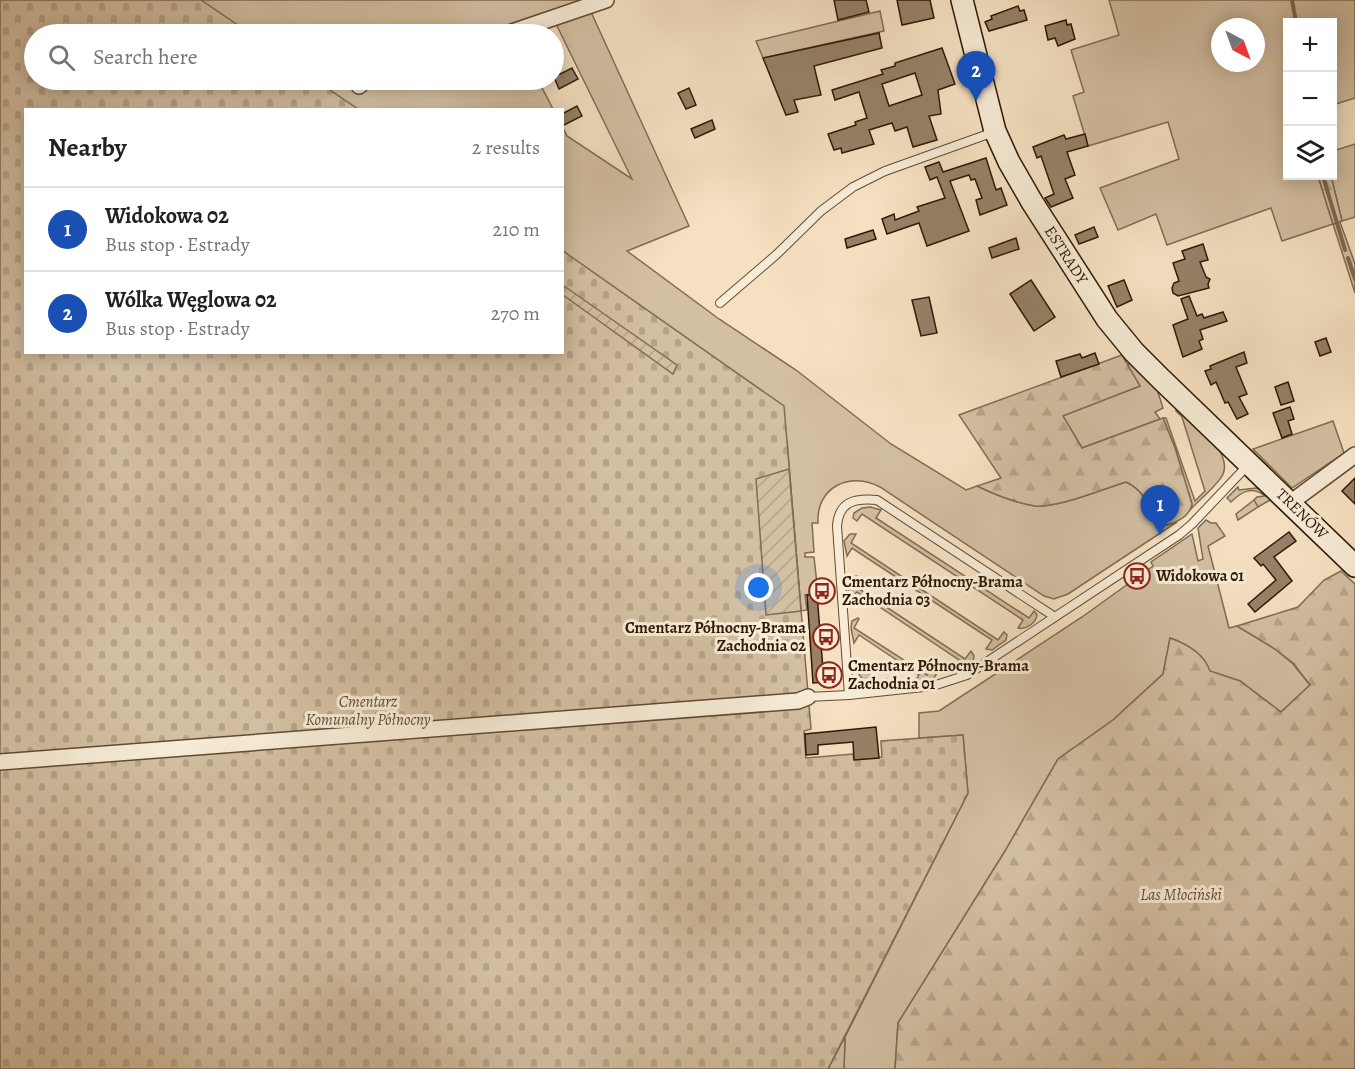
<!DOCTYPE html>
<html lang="en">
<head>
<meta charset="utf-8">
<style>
	:root { --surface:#fff; --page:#f2f2f2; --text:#202124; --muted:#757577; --line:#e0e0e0; --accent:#8f2418 }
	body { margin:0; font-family:Alegreya,serif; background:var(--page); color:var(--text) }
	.controls { position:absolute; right:18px; top:18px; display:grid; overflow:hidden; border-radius:0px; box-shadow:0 3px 15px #0003 }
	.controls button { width:54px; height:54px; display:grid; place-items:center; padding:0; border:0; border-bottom:2px solid var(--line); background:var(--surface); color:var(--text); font:30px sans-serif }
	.compass { position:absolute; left:1211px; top:18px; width:54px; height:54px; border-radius:50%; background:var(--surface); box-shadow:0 3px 15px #0003; rotate:139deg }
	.you { position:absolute; left:759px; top:588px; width:21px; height:21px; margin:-15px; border:4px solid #fff; border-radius:50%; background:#1a73e8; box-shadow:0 0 0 9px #1a73e833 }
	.badge { display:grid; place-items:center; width:39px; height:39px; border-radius:50%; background:var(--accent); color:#fff; font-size:20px; font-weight:700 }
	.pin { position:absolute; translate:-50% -50px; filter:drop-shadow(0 2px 3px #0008) }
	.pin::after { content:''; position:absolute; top:32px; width:21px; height:18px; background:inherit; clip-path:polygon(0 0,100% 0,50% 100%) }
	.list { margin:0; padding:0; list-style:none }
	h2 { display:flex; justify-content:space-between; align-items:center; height:78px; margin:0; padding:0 24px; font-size:26px }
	h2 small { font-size:20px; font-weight:400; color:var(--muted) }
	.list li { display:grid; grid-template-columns:39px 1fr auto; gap:18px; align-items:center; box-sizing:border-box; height:84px; padding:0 24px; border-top:2px solid var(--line) }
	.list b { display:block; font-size:22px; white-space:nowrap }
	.list p { margin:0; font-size:20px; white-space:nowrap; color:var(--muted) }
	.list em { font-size:20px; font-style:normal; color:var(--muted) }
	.icon { flex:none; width:33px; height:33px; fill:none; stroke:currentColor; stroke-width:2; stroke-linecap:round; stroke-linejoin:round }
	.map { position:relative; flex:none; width:1355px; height:1069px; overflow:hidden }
	.search { position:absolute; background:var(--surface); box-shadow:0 3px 15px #0003; left:24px; top:24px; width:540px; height:66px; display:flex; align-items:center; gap:15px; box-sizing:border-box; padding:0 21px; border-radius:33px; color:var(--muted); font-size:22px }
	.panel { position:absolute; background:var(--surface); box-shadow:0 3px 15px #0003; left:24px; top:108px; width:540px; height:246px; border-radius:0px }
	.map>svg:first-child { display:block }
	.grass { fill:#d3bfa2; stroke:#816c54; stroke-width:1.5; fill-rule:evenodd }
	.forest { fill:url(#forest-firs); stroke:#816c54; stroke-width:1.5 }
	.cemetery { fill:url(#cemetery-stones); stroke:#816c54; stroke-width:1.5 }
	.garden { fill:url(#garden-furrows); stroke:#816c54; stroke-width:1.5 }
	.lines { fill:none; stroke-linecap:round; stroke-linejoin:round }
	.stream { stroke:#7e6850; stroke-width:4 }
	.building { fill:#968168; stroke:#2f1906; stroke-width:1.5; fill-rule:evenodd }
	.lane-casing { stroke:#604b35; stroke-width:10 }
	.street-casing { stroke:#604b35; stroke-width:18 }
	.secondary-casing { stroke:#2f1906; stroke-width:24 }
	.lane { stroke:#f8ecd7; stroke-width:8 }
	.street { stroke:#f8ecd7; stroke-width:15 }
	.secondary { stroke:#f8ecd7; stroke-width:21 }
	.labels { text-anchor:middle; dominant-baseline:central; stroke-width:6; stroke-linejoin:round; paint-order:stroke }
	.street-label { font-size:16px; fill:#2f1906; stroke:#f8ecd7 }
	.poi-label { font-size:16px; font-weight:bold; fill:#2f1906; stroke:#f8ecd7; text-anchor:start }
	.park-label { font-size:16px; font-style:italic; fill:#604b35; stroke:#f8ecd7 }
</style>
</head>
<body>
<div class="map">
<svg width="1355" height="1069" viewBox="0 0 1355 1069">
	<defs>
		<pattern id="forest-firs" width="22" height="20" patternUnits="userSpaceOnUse" patternTransform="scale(1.5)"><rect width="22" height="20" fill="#d3bfa2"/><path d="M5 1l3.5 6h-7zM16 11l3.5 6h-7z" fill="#b5a48a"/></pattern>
		<pattern id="cemetery-stones" width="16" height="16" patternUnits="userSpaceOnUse" patternTransform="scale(1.5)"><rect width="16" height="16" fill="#d3bfa2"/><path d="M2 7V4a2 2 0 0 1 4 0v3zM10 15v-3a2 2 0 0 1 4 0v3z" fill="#b5a48a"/></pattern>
		<pattern id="garden-furrows" width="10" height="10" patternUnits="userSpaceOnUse" patternTransform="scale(1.5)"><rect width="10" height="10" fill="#d3bfa2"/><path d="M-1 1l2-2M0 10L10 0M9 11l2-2" fill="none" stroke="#b5a48a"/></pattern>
	</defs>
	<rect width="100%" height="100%" fill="#f5e1c2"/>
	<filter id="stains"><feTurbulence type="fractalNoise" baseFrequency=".00333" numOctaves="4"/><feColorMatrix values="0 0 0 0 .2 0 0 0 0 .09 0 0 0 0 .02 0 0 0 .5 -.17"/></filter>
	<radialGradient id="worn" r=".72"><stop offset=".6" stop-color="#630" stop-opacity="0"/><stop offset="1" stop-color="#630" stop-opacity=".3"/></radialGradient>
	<g class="grass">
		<polygon points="149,0 590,0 492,34 105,34"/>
		<path d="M1109,0H1355V98L1333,105L1332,22H1288V176H1318L1333,224L1340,222L1355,264V293L1333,224L1282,241L1271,208L1167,245L1156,214L1118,230L1100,188L1179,159L1168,122L1088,146L1073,96L1084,92L1071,50L1119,35ZM1220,27H1256V63H1220Z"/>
		<polygon points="880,11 884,31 763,58 756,41"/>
		<path d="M591,12L689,226L627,251L719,319L796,370L891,444L966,490L977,486C996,495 1015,503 1035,506C1058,508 1103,489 1126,482C1146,491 1150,509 1158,528L1177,522L1068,594L1054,599L1044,596L880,487C850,471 816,487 818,523H812L814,552L805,553V557H814L818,593L805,595L807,610L801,611L787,441L563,285V128L567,136L632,179L556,24Z"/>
		<polygon points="251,80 377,80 385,86 389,80 538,80 553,109 294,109"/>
		<polygon points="1355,144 1355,217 1342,221 1331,176 1332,176 1333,151"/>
		<polygon points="1135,362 1156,386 1163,408 1155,412 1160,419 1082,448 1062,415 1140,386 1127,365"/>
		<path d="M1176,407C1191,422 1233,450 1223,474C1219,484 1199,500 1191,509L1192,504L1175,448L1163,418H1166L1195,501L1205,491L1182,417L1176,411Z"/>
		<polygon points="1333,421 1344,453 1292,488 1253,449"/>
		<path d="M1238,487L1239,490L1256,488L1261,490L1319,543L1318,546L1270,500L1258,507L1254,500L1257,497L1265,496C1252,486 1242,491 1231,502L1227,498Z"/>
		<path d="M870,507L881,510L876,518L1029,618L1034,611L1037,615C1036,623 1026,630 1018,628L1023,620L862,514L857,521L853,518L854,513L862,508Z"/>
		<path d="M1206,520L1211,523H1216L1225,536L1208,546L1229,628L1237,626L1275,649L1293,664L1310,685L1281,712L1240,681L1209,671C1204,653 1187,644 1170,638L1163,674L1113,720L1058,759L1005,851L898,1023L895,1069H844L845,1037L968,793L963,735L919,738V713L939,711L1082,617L1153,566L1151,562L1192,534L1198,561L1203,559L1198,528Z"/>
		<polygon points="850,534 856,534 851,543 998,640 1004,632 1007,635 1006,640 992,650 986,649 992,640 852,548 847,556 844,541"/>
		<polygon points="857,576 858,577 853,585 965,659 971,651 974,656 973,662 960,670 954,668 959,660 857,592 850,599 847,584 852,577"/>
		<path d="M858,618L859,619L854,628L927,675L933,667L937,672C935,682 923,682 914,683L919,675L859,635L854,643L851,628L852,621Z"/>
		<path d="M857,661L862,662L859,667L884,683L887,679L890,685C872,693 861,681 854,665Z"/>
	</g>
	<g class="forest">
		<polygon points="1318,176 1331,176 1342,221 1333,224"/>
		<path d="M1122,355L1140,386L1063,416L1082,448L1163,418L1175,448L1192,504C1189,520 1171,523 1158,528C1150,509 1146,491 1126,482C1103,489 1058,508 1035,506C1015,503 996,495 977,486L1001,478L959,415Z"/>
		<polygon points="1254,500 1258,507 1238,520 1236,514"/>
		<path d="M1341,571L1355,584V1069H895L898,1023L1005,851L1058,759L1113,720L1163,674L1170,638C1187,644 1204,653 1210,671L1240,681L1281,712L1310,685L1293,663L1275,649L1237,626L1298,607L1324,580Z"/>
		<polygon points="845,1037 844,1069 828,1069"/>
	</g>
	<polygon class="cemetery" points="0,0 201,0 251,34 34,34 34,80 315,80 358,109 26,110 26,352 562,352 563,251 784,406 811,729 804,731 806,758 853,754 854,759 882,757 881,741 963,735 968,793 828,1069 0,1069"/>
	<g class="garden">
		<polygon points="564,286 677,365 673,374 563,295"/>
		<polygon points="789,469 801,611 766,615 756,479"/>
	</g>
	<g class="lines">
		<g class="stream">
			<polyline points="1292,0 1296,22"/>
			<polyline points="1323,176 1345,250"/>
			<polyline points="1348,258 1355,279"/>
		</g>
	</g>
	<g class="building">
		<polygon points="834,0 866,0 869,12 838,20"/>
		<polygon points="897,0 930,0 934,18 902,25"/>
		<polygon points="1018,6 1020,11 1024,10 1027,20 989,31 985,22 992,19 991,16"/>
		<polygon points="1066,20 1067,25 1071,24 1075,39 1058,46 1055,38 1048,40 1045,26"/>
		<polygon points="879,33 882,48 814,66 821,95 794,100 798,112 786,115 763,58"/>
		<path d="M942,48L955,84L938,90L941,114L929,116L937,140L913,147L907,127L895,131L892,123L869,130L874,144L842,153L841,148L834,150L828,134L856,125L855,122L867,118L859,92L835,100L832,90L883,74L881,70L895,66V63ZM915,73L922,95L889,106L882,84Z"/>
		<polygon points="572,68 578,79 559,89 554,77"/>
		<polygon points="689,88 696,105 686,109 678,93"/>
		<polygon points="577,106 582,116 562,126 562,114"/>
		<polygon points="712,120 715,129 695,138 691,129"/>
		<polygon points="1085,134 1088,146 1067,152 1075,175 1065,179 1073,198 1051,207 1045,198 1054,194 1041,156 1037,158 1033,147 1064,135 1066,139"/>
		<polygon points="986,158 996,190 1001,188 1007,205 980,215 976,200 982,198 975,179 971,180 969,175 950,181 969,231 927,246 919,223 887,234 882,219 894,214 895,220 919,211 917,207 945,198 937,177 930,180 925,167 939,162 943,172"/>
		<polygon points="1094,227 1098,237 1079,244 1075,235"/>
		<polygon points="873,230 876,239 847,248 845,239"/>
		<polygon points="1016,238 1019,249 992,258 989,248"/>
		<polygon points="1203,244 1208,260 1200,262 1206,277 1210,279 1208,284 1209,288 1178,296 1173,293 1172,288 1174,283 1179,281 1173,263 1185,259 1182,251"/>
		<polygon points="1031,280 1055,317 1034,331 1010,294"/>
		<polygon points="1124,280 1132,300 1117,307 1108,286"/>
		<polygon points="1189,296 1197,316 1202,314 1204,318 1223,312 1227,321 1200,330 1203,339 1199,341 1202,349 1183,357 1173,325 1188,319 1181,299"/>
		<polygon points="929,297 937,333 921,336 912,300"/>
		<polygon points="1326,338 1331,352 1320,356 1315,342"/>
		<polygon points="1244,352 1247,363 1236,367 1247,394 1239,397 1248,414 1237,419 1228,402 1225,403 1216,382 1211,385 1205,371 1211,369 1210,366"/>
		<polygon points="1095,353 1099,364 1061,377 1056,361 1080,354 1082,358"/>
		<polygon points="1288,382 1294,401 1281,405 1275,387"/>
		<polygon points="1290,407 1294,419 1288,421 1292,434 1282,438 1273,413"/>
		<polygon points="1355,478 1355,504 1342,491"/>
		<polygon points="1289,532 1296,541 1274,557 1292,581 1255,612 1248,604 1276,580 1263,564 1261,566 1254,558"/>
		<polygon points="817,594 824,682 813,683 807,595"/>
		<polygon points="876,727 879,758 854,760 853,742 818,745 818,754 806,755 805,734"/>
	</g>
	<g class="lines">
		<g class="lane-casing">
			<g id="lane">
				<polyline points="720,303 776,255 821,211 853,187 885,171 994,132"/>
				<path d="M1055,617L877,500C855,498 839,501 837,526L849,695L933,686L967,675L1179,535L1192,524L1249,464"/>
				<polyline points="808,697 849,695"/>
			</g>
		</g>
		<g class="street-casing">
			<g id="street">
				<polyline points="506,34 606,0"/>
				<polyline points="359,86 366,80"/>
				<polyline points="1290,503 1355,455"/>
				<polyline points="0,762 798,701 808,697"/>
			</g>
		</g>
		<g class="secondary-casing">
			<polyline id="secondary" points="962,0 995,131 1009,162 1032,202 1107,319 1134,352 1161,379 1355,566"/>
		</g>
		<use href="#lane" class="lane"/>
		<use href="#street" class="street"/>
		<use href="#secondary" class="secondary"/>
	</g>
	<defs>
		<g id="bus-ring" transform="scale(1.35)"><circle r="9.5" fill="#f8ecd7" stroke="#8f2418" stroke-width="1.5"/><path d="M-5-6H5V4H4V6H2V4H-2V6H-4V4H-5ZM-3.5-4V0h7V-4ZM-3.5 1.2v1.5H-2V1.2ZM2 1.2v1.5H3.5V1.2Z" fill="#8f2418"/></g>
	</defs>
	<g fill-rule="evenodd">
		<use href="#bus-ring" x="1137" y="576"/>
		<use href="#bus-ring" x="822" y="591"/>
		<use href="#bus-ring" x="826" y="637"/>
		<use href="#bus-ring" x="829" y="675"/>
	</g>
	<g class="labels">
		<g class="street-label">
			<text transform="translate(1066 255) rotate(57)">ESTRADY</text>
			<text transform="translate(1302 514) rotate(44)">TRENÓW</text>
		</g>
		<g class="poi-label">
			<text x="1156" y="576">Widokowa 01</text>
			<text x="842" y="582">Cmentarz Północny-Brama<tspan x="842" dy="18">Zachodnia 03</tspan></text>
			<text x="806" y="628" text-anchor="end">Cmentarz Północny-Brama<tspan x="806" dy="18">Zachodnia 02</tspan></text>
			<text x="848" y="666">Cmentarz Północny-Brama<tspan x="848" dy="18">Zachodnia 01</tspan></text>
		</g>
		<g class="park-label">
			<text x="368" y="702">Cmentarz<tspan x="368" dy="18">Komunalny Północny</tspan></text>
			<text x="1181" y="895">Las Młociński</text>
		</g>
	</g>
	<rect width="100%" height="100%" filter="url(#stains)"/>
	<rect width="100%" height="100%" fill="url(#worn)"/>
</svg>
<div class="controls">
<button>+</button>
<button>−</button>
<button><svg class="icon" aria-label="layers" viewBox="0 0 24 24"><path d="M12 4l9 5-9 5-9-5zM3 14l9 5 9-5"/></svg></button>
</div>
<svg class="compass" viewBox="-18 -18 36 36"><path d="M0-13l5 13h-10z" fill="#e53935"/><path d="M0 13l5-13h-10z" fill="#757577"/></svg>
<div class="you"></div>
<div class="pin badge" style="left:1160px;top:535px;background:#1a4fb4">1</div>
<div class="pin badge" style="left:976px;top:101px;background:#1a4fb4">2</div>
<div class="search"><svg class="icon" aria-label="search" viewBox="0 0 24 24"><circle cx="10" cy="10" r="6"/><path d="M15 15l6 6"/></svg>Search here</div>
<section class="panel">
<h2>Nearby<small>2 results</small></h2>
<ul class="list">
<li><span class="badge" style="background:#1a4fb4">1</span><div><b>Widokowa 02</b><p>Bus stop · Estrady</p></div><em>210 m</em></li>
<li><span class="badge" style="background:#1a4fb4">2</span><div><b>Wólka Węglowa 02</b><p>Bus stop · Estrady</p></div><em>270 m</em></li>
</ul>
</section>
</div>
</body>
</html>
